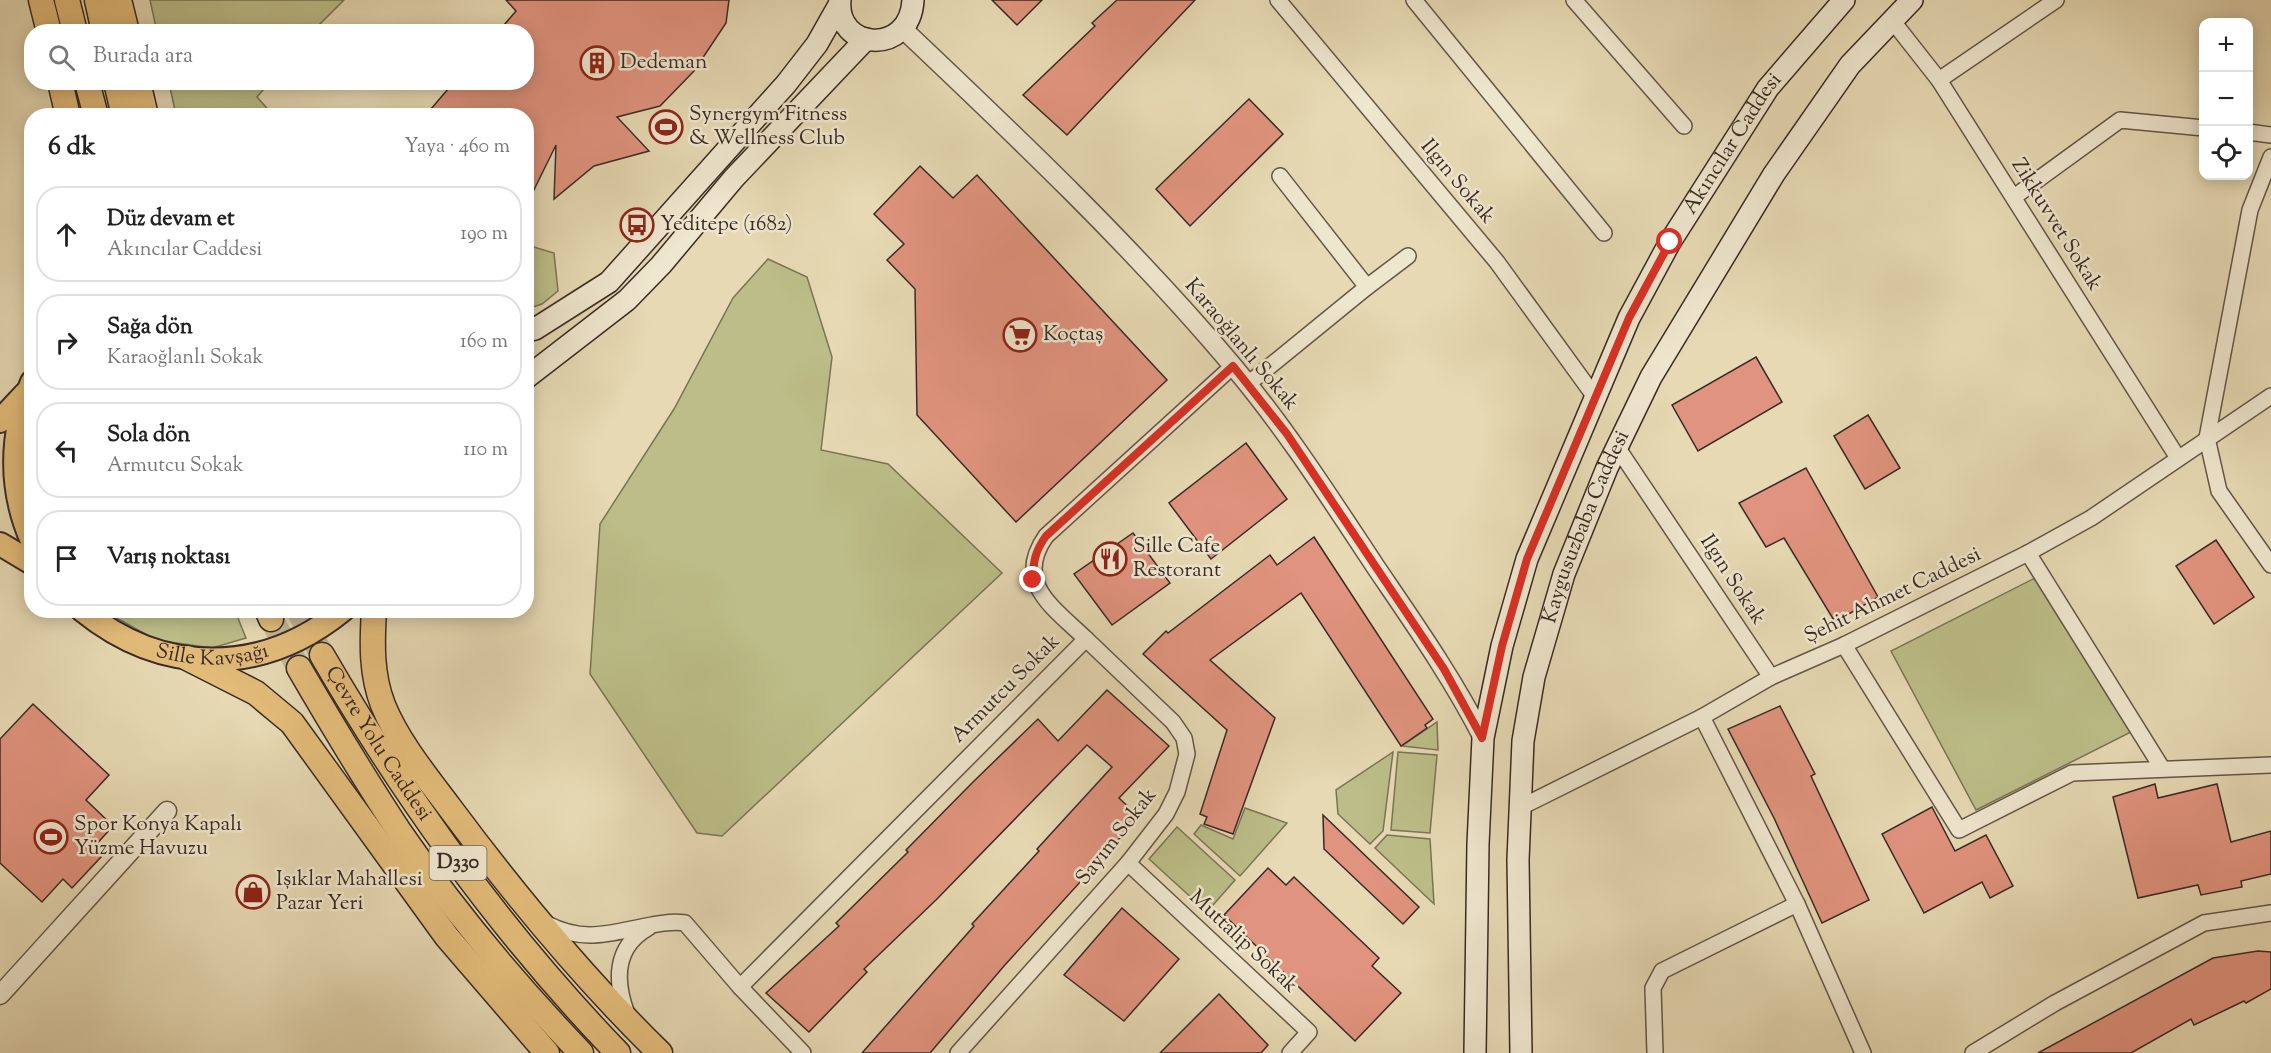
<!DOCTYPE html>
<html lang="tr">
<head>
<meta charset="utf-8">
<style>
	:root { --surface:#fff; --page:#f2f2f2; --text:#222; --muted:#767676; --line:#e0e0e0 }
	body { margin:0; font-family:"Sorts Mill Goudy",serif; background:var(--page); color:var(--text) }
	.controls { position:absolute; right:18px; top:18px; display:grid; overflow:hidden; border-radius:12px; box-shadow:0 3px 15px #0003 }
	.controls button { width:54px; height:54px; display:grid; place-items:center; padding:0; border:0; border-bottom:2px solid var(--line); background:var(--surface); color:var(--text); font:30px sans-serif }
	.stop { position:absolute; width:18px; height:18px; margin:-14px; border:4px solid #d93025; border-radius:50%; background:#fff }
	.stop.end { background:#d93025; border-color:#fff; box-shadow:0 2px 6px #0008 }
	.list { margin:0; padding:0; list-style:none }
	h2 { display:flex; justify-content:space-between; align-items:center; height:78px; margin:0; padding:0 24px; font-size:26px }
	h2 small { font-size:20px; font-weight:400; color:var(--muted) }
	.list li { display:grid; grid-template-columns:39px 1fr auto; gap:18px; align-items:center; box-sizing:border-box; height:96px; margin:0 12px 12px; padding:0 12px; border:2px solid var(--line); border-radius:24px }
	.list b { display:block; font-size:22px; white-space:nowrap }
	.list p { margin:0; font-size:20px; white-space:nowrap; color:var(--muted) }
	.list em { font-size:20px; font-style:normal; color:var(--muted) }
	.icon { flex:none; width:33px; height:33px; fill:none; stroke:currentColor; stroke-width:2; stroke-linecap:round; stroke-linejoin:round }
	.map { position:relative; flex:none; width:2271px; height:1053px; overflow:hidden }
	.search { position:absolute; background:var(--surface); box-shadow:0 3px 15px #0003; left:24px; top:24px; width:510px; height:66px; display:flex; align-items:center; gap:15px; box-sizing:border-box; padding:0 21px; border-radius:24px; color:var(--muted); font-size:22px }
	.panel { position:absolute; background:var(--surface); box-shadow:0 3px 15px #0003; left:24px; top:108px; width:510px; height:510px; border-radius:24px }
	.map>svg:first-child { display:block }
	.green { fill:#bcbd88; stroke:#7a7456; stroke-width:1.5 }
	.building { fill:#e0937e; stroke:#392a24; stroke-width:1.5 }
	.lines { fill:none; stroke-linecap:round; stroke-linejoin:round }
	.trunk-tunnel { stroke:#c3b696; stroke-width:24; stroke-dasharray:24 12; stroke-linecap:butt }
	.minor-casing { stroke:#645648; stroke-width:18 }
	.tertiary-casing { stroke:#645648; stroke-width:21 }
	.secondary-casing { stroke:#392a24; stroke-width:24 }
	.primary-casing { stroke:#392a24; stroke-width:26 }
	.trunk-casing { stroke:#392a24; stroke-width:27 }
	.minor { stroke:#efe6ce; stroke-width:15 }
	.tertiary { stroke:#efe6ce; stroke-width:18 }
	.secondary { stroke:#efe6ce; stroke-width:21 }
	.primary { stroke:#e3bc7a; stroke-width:22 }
	.trunk { stroke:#e3bc7a; stroke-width:24 }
	.route { stroke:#d93025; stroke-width:8 }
	.labels { text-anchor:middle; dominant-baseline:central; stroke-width:5; stroke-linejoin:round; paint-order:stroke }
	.shield { fill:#efe6ce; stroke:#706257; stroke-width:1.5 }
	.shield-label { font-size:20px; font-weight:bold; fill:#392a24 }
	.poi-label { font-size:21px; fill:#392a24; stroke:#efe6ce; text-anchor:start }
	.street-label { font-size:21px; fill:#392a24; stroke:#efe6ce }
</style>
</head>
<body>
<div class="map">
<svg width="2271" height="1053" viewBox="0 0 2271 1053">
	<rect width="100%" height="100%" fill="#e6d9b3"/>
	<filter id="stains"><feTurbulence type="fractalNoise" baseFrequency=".00333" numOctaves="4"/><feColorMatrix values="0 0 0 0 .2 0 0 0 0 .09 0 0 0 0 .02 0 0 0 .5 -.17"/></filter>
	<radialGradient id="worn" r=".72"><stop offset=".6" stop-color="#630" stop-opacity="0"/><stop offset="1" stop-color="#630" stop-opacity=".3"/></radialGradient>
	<g class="green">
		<polygon points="150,0 344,0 313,31 157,32"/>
		<polygon points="169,83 269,83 257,97 273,115 176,115"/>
		<polygon points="527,245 554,253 558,291 542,304 527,309"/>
		<polygon points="768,259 807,277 832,357 821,450 888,464 1002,573 722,836 697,833 590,674 600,524 674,409 733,298"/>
		<polygon points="2037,577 2133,731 1976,810 1891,651"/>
		<polygon points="104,611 235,611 246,638 212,648 156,640"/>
		<polygon points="1437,722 1438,750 1402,746"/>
		<polygon points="1393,752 1383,831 1370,844 1338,814 1336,790"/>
		<polygon points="1398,752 1437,755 1430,833 1391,830"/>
		<polygon points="1245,808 1287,823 1240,876 1194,834 1201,825 1233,839"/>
		<polygon points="1177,827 1235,880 1207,912 1149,859"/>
		<polygon points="1387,835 1430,839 1434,904 1375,848"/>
	</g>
	<g class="building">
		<polygon points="506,0 729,0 726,23 694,71 660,106 617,117 649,151 594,166 554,199 556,145 526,206 526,116 425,116 454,82 526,82 526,32 498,32 516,11"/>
		<polygon points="992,0 1042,0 1017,25"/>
		<polygon points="1117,0 1195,0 1067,135 1023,95 1095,26 1092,23"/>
		<polygon points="1249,99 1283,134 1190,226 1156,189"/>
		<polygon points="920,166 953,198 977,175 1167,380 1016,522 917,415 915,289 887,260 904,244 874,214"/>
		<polygon points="1756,357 1782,402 1698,451 1672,405"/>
		<polygon points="1868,415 1900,468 1865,489 1834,436"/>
		<polygon points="1246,443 1287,499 1211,559 1169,503"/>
		<polygon points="1806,468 1878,597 1835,622 1784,538 1766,547 1739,503"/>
		<polygon points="1133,533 1170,583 1112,625 1074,574"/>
		<polygon points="1314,537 1433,719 1425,725 1427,728 1401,746 1301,593 1210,660 1275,718 1233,834 1204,824 1207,817 1200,814 1227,730 1143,654 1166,631 1168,633 1270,555 1277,565"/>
		<polygon points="2216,540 2254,597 2214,624 2176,566"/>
		<polygon points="1107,690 1169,746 1119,798 1139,817 1004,966 930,1053 862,1053 974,926 972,924 1039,851 1037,849 1112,767 1087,745 937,899 864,969 867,972 809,1032 766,993 839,926 836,923 908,852 906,850 973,782 1038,719 1058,741"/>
		<polygon points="33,704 109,775 86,800 113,826 92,849 101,857 72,888 63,879 42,902 0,863 0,739"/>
		<polygon points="1780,706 1815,774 1811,776 1869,900 1822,923 1774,818 1728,729"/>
		<polygon points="2155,784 2158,798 2217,784 2231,842 2271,831 2271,874 2241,881 2242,887 2201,895 2198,885 2138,898 2113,797"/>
		<polygon points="1932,807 1955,851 1986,835 2013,886 1990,898 1982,882 1924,913 1882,834"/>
		<polygon points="1323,815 1419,907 1403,924 1324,849"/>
		<polygon points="1268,868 1286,885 1294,877 1379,958 1372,966 1401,993 1355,1041 1224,915"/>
		<polygon points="1122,908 1179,959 1124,1021 1064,975"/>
		<polygon points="2258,951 2271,952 2271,989 2246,1003 2244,1001 2194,1025 2191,1019 2131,1053 2038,1053 2213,958"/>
		<polygon points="1219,994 1268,1045 1261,1053 1160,1053"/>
	</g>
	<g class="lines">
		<g class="trunk-tunnel">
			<polyline points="298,610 322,655"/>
			<polyline points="271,619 299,668"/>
		</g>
		<g class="minor-casing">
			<g id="minor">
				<polyline points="1278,0 1497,262 1595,397"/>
				<polyline points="1414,0 1604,233"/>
				<polyline points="1574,0 1684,126"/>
				<polyline points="1891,19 1939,80 2178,458"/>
				<polyline points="1939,80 2056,0"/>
				<polyline points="2248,132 2271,135"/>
				<polyline points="2271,157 2250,210 2207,438 2219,491 2271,565"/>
				<polyline points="2014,197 2120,120 2204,128"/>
				<polyline points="1367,287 1408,256"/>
				<polyline points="1248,384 1367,287 1280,176"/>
				<polyline points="1617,447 1771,677"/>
				<polyline points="2028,553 2162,768"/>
				<polyline points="1844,645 1959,830 2072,773 2271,765"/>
				<polyline points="1702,717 1797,904 1863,1053"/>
				<polyline points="1519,808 1702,717 1771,677 1844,645 2028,553 2091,518 2271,396"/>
				<polyline points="1128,863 1309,1032 1290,1053"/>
				<path d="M547,924C586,944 612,932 652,925C664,923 673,921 685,923L740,987L803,1053"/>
				<path d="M740,987L1086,639C1054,608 1013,583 1046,536L1233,366"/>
				<path d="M627,1014C615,982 614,947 648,928"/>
				<polyline points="958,1053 1128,863 1166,814 1177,792 1187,754 1184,738 1173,722 1086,639"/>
				<polyline points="1655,1053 1653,988 1662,971 1797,904"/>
				<polyline points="1973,1053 2055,1003 2204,923 2271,913"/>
			</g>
		</g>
		<g class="tertiary-casing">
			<g id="tertiary">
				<path d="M903,29C1017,137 1132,246 1233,366C1286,429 1330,498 1375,566C1413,622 1452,677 1483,738"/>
				<polyline points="0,995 167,811"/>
			</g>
		</g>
		<g class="secondary-casing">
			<g id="secondary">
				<path d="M840,0C835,50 910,57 913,0"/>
				<polyline points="526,331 535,329 609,282 786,84 817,44 839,5"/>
				<polyline points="526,378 627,300 661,265 734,178 866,39"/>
				<path id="s1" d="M1475,1053L1478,844L1483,738L1502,646L1527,559L1629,318L1670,242L1768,88L1844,0"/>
				<path id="s2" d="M1521,1053L1518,860L1523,741L1534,677L1564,574L1607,468L1651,377L1774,174L1850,65L1912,0"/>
			</g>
		</g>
		<g class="primary-casing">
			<g id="primary">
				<path d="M32,382C10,434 9,489 32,541"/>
				<polyline points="0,421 25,394"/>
				<polyline points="0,544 32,563"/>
				<path id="s3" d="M82,610C163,676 262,676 343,610"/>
			</g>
		</g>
		<g class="trunk-casing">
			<g id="trunk">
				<polyline points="41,0 49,32"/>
				<polyline points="67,0 75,32"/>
				<polyline points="97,0 104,32"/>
				<polyline points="119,0 127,32"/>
				<polyline points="60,82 68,116"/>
				<polyline points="87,82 96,116"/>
				<polyline points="116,82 124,116"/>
				<polyline points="138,82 146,116"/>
				<polyline points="267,610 271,619"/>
				<path d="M374,610C372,643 371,674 383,705C398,742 426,776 450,808C514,894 583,978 660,1053"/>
				<path id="s4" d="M322,655C405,798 503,934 618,1053"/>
				<polyline points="187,658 256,693 292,723 447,937 547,1053"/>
				<path d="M299,668C331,723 364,778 399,831C453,910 515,984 581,1053"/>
			</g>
		</g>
		<use href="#minor" class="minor"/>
		<use href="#tertiary" class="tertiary"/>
		<use href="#secondary" class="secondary"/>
		<use href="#primary" class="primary"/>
		<use href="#trunk" class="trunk"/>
	</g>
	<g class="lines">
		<path class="route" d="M1033,580C1033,562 1035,551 1046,536L1233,366L1287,434L1444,669L1482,738L1502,646L1527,559L1629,318L1670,242"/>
	</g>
	<defs>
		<g id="building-ring" transform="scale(1.725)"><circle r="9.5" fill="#efe6ce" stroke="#8f2418" stroke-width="1.5"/><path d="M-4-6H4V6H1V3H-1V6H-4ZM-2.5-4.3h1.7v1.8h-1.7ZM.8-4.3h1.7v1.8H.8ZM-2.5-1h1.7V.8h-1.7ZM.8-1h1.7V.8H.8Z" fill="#8f2418"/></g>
		<g id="stadium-ring" transform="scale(1.725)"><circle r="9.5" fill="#efe6ce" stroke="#8f2418" stroke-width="1.5"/><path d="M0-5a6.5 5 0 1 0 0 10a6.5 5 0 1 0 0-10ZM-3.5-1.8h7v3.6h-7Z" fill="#8f2418"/></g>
		<g id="bus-ring" transform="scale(1.725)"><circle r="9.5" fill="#efe6ce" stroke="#8f2418" stroke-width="1.5"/><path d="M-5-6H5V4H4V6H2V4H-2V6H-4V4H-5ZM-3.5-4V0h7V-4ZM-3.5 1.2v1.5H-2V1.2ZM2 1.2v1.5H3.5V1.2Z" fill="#8f2418"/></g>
		<g id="supermarket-ring" transform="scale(1.725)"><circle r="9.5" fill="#efe6ce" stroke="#8f2418" stroke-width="1.5"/><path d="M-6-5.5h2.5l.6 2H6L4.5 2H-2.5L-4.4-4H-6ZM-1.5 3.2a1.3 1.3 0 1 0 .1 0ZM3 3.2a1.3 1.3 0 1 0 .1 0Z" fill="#8f2418"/></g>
		<g id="restaurant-ring" transform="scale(1.725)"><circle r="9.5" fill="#efe6ce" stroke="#8f2418" stroke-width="1.5"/><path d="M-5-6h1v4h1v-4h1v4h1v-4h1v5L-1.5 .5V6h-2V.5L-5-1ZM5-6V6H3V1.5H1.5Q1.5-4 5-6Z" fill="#8f2418"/></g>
		<g id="shop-ring" transform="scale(1.725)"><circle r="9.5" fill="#efe6ce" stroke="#8f2418" stroke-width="1.5"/><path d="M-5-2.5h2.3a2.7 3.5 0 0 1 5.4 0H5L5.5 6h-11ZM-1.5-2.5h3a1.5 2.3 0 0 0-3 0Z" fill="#8f2418"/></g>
	</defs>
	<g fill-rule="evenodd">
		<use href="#building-ring" x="597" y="63"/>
		<use href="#stadium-ring" x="666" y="127"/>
		<use href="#bus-ring" x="637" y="225"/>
		<use href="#supermarket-ring" x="1020" y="335"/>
		<use href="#restaurant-ring" x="1110" y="559"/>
		<use href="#stadium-ring" x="51" y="837"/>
		<use href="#shop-ring" x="253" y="892"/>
	</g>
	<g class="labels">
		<rect class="shield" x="429.5" y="846" width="57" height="34" rx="4.5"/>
		<g class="shield-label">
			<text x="458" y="863">D330</text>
		</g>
		<g class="poi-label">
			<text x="620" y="63">Dedeman</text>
			<text x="689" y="115">Synergym Fitness<tspan x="689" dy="24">&amp; Wellness Club</tspan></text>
			<text x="660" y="225">Yeditepe (1682)</text>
			<text x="1043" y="335">Koçtaş</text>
			<text x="1133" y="547">Sille Cafe<tspan x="1133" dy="24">Restorant</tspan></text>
			<text x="74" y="825">Spor Konya Kapalı<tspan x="74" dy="24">Yüzme Havuzu</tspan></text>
			<text x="276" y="880">Işıklar Mahallesi<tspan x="276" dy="24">Pazar Yeri</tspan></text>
		</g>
		<g class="street-label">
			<text stroke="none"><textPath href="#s1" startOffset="964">Akıncılar Caddesi</textPath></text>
			<text transform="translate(1457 182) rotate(50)">Ilgın Sokak</text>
			<text transform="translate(2056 225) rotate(58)">Zikkuvvet Sokak</text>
			<text transform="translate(1241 345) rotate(50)">Karaoğlanlı Sokak</text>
			<text stroke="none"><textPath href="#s2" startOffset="536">Kaygusuzbaba Caddesi</textPath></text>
			<text transform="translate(1732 580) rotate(57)">Ilgın Sokak</text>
			<text transform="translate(1893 596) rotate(-26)">Şehit Ahmet Caddesi</text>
			<text stroke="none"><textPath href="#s3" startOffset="142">Sille Kavşağı</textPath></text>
			<text transform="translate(1006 689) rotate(-45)">Armutcu Sokak</text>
			<text stroke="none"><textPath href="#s4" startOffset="105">Çevre Yolu Caddesi</textPath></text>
			<text transform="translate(1117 837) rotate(-52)">Sayım Sokak</text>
			<text transform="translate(1243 942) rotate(43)">Muttalip Sokak</text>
		</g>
	</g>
	<rect width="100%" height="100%" filter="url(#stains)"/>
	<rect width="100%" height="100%" fill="url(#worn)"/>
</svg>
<div class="controls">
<button>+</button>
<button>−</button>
<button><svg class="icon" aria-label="locate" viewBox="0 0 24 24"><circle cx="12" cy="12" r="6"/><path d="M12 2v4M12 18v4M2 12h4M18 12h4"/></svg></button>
</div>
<div class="stop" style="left:1670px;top:242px"></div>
<div class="stop end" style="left:1033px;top:580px"></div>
<div class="search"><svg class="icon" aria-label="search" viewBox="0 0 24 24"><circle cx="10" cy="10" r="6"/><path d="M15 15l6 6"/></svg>Burada ara</div>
<section class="panel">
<h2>6 dk<small>Yaya · 460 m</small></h2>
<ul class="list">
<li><svg class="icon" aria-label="ahead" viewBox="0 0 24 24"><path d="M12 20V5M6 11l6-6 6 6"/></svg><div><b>Düz devam et</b><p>Akıncılar Caddesi</p></div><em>190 m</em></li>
<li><svg class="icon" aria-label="right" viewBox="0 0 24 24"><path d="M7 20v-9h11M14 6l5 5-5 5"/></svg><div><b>Sağa dön</b><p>Karaoğlanlı Sokak</p></div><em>160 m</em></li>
<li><svg class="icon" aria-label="left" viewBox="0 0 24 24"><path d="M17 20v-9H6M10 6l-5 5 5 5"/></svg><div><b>Sola dön</b><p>Armutcu Sokak</p></div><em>110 m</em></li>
<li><svg class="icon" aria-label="arrive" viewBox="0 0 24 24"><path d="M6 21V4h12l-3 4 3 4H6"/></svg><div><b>Varış noktası</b></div></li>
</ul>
</section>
</div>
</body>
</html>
